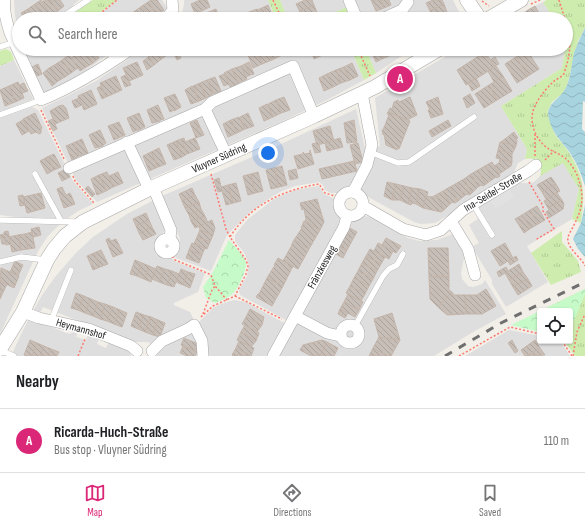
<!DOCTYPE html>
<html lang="en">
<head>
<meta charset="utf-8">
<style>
	:root { --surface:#fff; --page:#f2f2f2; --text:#202124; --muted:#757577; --line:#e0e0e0; --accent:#db2777 }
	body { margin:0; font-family:"Sofia Sans Condensed",sans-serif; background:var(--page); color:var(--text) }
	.controls { position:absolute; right:12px; bottom:12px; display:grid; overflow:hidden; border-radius:4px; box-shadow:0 1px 3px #0004 }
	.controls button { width:36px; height:36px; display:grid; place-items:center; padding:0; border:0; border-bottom:1px solid var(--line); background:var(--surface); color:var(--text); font:20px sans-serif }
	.you { position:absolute; left:268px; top:153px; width:14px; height:14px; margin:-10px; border:3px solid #fff; border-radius:50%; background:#1a73e8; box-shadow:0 0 0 6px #1a73e833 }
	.badge { display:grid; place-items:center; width:26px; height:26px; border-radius:50%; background:var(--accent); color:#fff; font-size:13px; font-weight:700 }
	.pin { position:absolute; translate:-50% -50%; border:2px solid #fff; box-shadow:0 1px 4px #0006 }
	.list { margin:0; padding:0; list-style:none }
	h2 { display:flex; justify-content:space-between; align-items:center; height:52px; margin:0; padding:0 16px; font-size:17px }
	h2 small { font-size:13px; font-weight:400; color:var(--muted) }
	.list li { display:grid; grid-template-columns:26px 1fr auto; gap:12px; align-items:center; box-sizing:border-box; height:64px; padding:0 16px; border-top:1px solid var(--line) }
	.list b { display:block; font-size:15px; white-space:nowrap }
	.list p { margin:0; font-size:13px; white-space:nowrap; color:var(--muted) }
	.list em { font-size:13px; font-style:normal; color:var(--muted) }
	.icon { flex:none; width:22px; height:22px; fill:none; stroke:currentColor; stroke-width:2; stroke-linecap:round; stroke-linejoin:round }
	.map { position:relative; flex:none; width:585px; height:356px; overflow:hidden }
	.search { position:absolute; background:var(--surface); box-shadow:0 1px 3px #0004; left:12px; right:12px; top:12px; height:44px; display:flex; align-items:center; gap:10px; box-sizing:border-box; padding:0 14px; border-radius:22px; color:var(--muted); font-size:15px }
	.sheet { height:116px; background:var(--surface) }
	nav { display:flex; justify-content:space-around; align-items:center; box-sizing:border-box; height:56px; border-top:1px solid var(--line); background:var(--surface); font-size:11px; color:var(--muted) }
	nav a { display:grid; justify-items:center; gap:2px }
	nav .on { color:var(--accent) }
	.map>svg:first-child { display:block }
	.residential { fill:#dfdede }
	.grass { fill:url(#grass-tufts) }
	.park { fill:url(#park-crowns) }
	.parking { fill:#e1e1e1 }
	.water { fill:url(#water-waves) }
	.building { fill:url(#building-back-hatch); stroke:#c4b5aa }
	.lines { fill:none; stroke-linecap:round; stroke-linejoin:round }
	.service-casing { stroke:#a8a8a8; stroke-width:6 }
	.minor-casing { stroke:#a8a8a8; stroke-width:12 }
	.tertiary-casing { stroke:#a8a8a8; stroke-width:15 }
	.path { stroke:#fc7a6f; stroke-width:1.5; stroke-dasharray:2 2; stroke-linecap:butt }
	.service { stroke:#fff; stroke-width:5.5 }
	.minor { stroke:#fff; stroke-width:11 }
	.tertiary { stroke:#fff; stroke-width:14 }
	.rail { stroke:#6f6f6f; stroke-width:3; stroke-dasharray:8 8; stroke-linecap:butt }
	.labels { text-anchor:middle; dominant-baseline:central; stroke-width:3; stroke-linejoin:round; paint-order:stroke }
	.street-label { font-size:11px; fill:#212121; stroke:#fff }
</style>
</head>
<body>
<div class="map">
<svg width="585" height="356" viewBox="0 0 585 356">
	<defs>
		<pattern id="grass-tufts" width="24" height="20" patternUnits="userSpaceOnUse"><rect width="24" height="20" fill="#ceecae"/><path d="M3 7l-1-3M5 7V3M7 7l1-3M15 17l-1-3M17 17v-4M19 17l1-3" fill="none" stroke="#b1ca95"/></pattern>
		<pattern id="park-crowns" width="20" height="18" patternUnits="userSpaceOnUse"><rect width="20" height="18" fill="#c6fbc9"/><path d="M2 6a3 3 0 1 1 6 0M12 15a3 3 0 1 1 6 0" fill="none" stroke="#aad7ac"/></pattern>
		<pattern id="water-waves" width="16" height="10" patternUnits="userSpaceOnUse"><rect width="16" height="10" fill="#a8d4df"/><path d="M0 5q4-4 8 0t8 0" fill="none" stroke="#90b6bf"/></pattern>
		<pattern id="building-back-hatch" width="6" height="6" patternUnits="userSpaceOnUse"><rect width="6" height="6" fill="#c7beb7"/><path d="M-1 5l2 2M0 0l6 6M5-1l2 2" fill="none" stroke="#aba39d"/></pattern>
	</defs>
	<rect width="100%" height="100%" fill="#f2eee8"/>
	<g class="residential">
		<polygon points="14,0 79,0 73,5 73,7 52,19 19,19 19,32 15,16"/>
		<polygon points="117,0 162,0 169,11 160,19 93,19"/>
		<polygon points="184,0 268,0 276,19 178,19 182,13 184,5"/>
		<polygon points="280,0 453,0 459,12 457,15 456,19 353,19 347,7 320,19 288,19"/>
		<polygon points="543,2 554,19 511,19 537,5"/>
		<polygon points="39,49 103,49 107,55 80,75 45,95 27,55"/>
		<polygon points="143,49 351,49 364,80 327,100 285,120 97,202 76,180 42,108 69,95 96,81"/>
		<polygon points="366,49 412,49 376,73"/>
		<polygon points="458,49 566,49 562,68 501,106 527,149 525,159 518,163 512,177 435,223 421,224 414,222 359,192 361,189 373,163 375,149 380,146 375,98"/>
		<polygon points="14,60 33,99 0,112 0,66"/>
		<polygon points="32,107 38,110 73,181 93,204 78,211 68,218 23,218 0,215 0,118"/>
		<polygon points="356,109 366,153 364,161 349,189 340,193 331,193 325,190 323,185 319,182 295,186 280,192 270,198 249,213 227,235 211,271 176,258 175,256 179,251 180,239 162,196 277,146"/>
		<polygon points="563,162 579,189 572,219 527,246 548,282 506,307 492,284 492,280 472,247 479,243 469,225 478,219 472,208 516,183 531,183 534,182 540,176"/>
		<polygon points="319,186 324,194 335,199 335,208 340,216 341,222 288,321 240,295 239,290 247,276 249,265 245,254 235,241 235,235 247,220 274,199 295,190"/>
		<polygon points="154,200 165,230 155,242 155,251 157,255 164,259 172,258 174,261 205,273 198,292 174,303 174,305 190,312 195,322 154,346 148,342 133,342 43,307 40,313 33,311 43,294 55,277 76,253 93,237 127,214"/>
		<polygon points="364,216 370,217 408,238 419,241 437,240 453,234 465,253 461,273 462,279 468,286 473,287 482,284 485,280 506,314 473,332 434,356 278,356 350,224 354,219"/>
		<polygon points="0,222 60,224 48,236 38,251 0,334"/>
		<polygon points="234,300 246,302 286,324 269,356 157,356 157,351 196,325 213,308 221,304"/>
		<polygon points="29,318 69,334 78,330 76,337 86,340 88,334 99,338 97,344 106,348 109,342 130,351 131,356 11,356"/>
		<polygon points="509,330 540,336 540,341 560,341 570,356 465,356"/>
	</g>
	<g class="grass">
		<polygon points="93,0 117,0 91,19 65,19"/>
		<polygon points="268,0 280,0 288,19 276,19"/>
		<path d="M547,0H585V28L578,41L568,82L564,92L552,102L548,110C550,118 552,129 556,136C560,141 565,146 568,151C585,177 585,193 581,223L572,219L579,189L563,163L540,176C544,165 536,156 525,159L527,149L501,106L562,68L567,40L566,38V19H554L543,2Z"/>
		<polygon points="347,7 353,19 320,19"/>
		<polygon points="6,49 11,52 14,60 0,66 0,51"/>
		<polygon points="351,49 366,49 376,73 364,80"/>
		<polygon points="562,231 562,242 578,261 581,272 551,285 531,253"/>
		<polygon points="585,289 585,356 575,356 564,341 570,341 570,311 540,311"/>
	</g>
	<g class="park">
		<path d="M229,240C234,246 244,255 246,263C247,267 244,272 243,276C235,293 234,296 215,303L206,298L203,287L213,272Z"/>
		<polygon points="585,289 585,294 570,330 570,311 540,311"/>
		<polygon points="540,311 540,332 511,325"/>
	</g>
	<polygon class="parking" points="508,187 514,197 495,209 489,199"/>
	<g class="water">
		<path d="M585,28V102L583,101L582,129L585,132V186C581,173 576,161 568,150C560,140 552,132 549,119C545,105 557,101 564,91C571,80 571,66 574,53C577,44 581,36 585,28Z"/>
		<polygon points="585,205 585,257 578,249 573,239 581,223"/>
	</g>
	<g class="building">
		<polygon points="41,0 50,13 43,17 35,4"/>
		<polygon points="45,0 50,0 58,11 51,15 42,2"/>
		<polygon points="50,0 60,0 64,6 58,11"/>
		<polygon points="151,0 157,0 164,10 157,15 148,2"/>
		<polygon points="200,0 207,0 210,7 195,14 191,4"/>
		<polygon points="305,0 312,0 314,5 300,12 296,4"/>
		<polygon points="371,0 381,0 384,8 376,11"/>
		<polygon points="381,0 389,0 391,5 384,8"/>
		<polygon points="433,0 442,0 444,4 430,11 426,3"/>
		<polygon points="148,2 157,15 151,19 142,6"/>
		<polygon points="35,4 43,17 41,19 35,19 28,9"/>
		<polygon points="444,4 448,15 438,19 433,19 430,11"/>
		<polygon points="268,5 273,17 269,19 264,7"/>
		<polygon points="314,5 318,15 308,19 303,19 300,11"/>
		<polygon points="142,6 150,19 141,19 135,11"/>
		<polygon points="535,6 539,13 532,17 528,10"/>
		<polygon points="264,7 269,19 261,19 257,10"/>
		<polygon points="28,9 35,19 25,19 21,13"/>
		<polygon points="216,9 218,14 206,19 204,14"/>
		<polygon points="257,9 261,19 252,19 249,12"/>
		<polygon points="528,10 532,17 530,19 523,19 521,15"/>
		<polygon points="135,11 141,19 131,19 129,15"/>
		<polygon points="249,12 252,19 241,19 240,16"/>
		<polygon points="85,49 93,49 99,58 93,63 84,50"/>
		<polygon points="151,49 164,49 168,54 154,65 146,53"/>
		<polygon points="261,49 267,49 272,60 262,64 257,51"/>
		<polygon points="267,49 280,49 282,55 272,60"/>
		<polygon points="313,49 325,49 327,53 314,59 311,50"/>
		<polygon points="370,49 380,49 384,58 376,62"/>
		<polygon points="380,49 389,49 392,55 384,58"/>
		<polygon points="389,49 399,49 400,51 392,55"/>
		<polygon points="84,50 93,63 86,67 77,54"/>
		<polygon points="178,50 181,58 177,60 173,52"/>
		<polygon points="527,50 539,69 528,76 516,57"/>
		<polygon points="256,51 262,64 253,68 248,55"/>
		<polygon points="485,52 495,67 466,85 457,70"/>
		<polygon points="77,54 86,67 80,71 71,58"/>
		<polygon points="69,55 78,68 71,73 62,60"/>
		<polygon points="149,57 154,65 147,70 143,61"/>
		<polygon points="495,57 499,64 494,66 490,60"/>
		<polygon points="516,57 528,76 517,83 505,64"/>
		<polygon points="62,60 71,73 65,77 56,64"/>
		<polygon points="137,62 143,75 129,81 123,68"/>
		<polygon points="249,62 254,74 250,75 245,64"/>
		<polygon points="352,63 358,76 350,80 344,67"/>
		<polygon points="38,64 42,74 37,76 32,67"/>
		<polygon points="56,64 65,77 58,81 49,68"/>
		<polygon points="245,64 250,75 246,77 241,66"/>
		<polygon points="241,66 247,79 238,83 232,69"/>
		<polygon points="496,66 503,76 494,82 488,71"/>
		<polygon points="344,67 350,80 341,83 336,70"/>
		<polygon points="49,68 58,81 52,86 43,73"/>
		<polygon points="232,69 238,84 230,87 224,73"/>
		<polygon points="336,70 341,83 333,87 327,74"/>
		<polygon points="225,74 229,84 224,86 219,76"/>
		<polygon points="327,74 333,87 324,91 319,78"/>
		<polygon points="126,75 131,85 125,87 121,77"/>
		<polygon points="116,76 122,90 106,97 100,83"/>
		<polygon points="503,76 512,91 497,100 489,85"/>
		<polygon points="215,77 221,91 214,94 207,80"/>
		<polygon points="476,78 480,86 472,91 468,83"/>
		<polygon points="207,80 213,94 206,98 200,83"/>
		<polygon points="18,82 24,98 15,102 9,86"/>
		<polygon points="24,83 28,91 22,93 19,85"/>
		<polygon points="200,83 206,98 199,101 193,86"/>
		<polygon points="489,85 497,100 484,108 475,94"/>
		<polygon points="9,86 15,102 5,106 0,90"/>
		<polygon points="101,86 106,97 102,99 97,88"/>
		<polygon points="192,86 199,101 191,104 185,90"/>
		<polygon points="91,90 97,104 84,110 78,96"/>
		<polygon points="175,94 181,107 174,111 174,110 170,112 164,98"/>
		<polygon points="470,94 475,103 467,108 463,98"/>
		<polygon points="284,97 290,110 281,113 276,100"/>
		<polygon points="410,97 417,115 409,119 408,120 388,112 390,108 392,109 394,102 398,100 399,102"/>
		<polygon points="438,97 443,114 431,118 428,110 430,110 426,102"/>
		<polygon points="79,98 82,105 75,108 72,101"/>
		<polygon points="276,100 281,113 273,117 268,104"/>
		<polygon points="267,104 273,117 264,121 259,108"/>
		<polygon points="63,105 66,108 69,118 55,124 50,111 59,106"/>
		<polygon points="158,105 164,119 160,120 160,121 152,123 147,110"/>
		<polygon points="388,112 410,121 399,149 397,148 397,150 386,145 384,134 383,135 382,130 383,130 389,115 387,114"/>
		<polygon points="35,113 42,128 41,129 41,133 39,134 36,132 31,134 23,119"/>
		<polygon points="139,113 145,127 137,131 137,130 133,132 127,118"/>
		<polygon points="248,113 254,126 245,129 240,117"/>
		<polygon points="239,117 245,129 237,133 231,120"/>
		<polygon points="53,119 57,129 53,131 48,121"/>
		<polygon points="23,120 29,131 22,135 16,124"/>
		<polygon points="197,120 200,127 193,130 190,123"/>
		<polygon points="231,120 237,133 228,137 223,124"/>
		<polygon points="354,120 357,142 347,143 344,123"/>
		<polygon points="448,120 451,126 432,137 429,131"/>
		<polygon points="119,122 125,135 114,140 108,126"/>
		<polygon points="330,126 334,141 317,145 313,131"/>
		<polygon points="200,127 204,135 196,138 193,130"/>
		<polygon points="100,130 106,143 103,145 103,146 95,148 89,135"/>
		<polygon points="514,132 518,138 516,139 517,141 516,146 501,142"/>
		<polygon points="184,138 185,142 195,138 200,149 187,154 181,139"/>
		<polygon points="340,138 343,147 327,151 325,143"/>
		<polygon points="82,139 88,153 79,156 73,143"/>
		<polygon points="181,139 187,154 182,157 176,141"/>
		<polygon points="176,141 182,157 174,160 167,145"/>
		<polygon points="500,142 516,146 512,154 498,150"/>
		<polygon points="73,143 79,156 72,160 66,146"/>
		<polygon points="316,143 317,145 319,145 321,152 315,153 312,144"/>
		<polygon points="358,143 363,162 355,164 350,145"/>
		<polygon points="159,148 166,164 158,167 151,152"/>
		<polygon points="310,150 314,164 298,169 294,156 303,154 303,152 304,154 310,153"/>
		<polygon points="498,150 512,154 512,162 496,158"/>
		<polygon points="151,152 158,167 149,171 143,156"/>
		<polygon points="54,154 61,167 54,170 47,157"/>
		<polygon points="47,157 54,170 47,174 40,161"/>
		<polygon points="500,159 512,162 511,166 499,174 494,166 499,163"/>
		<polygon points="354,161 357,171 322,179 319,169"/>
		<polygon points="492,162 500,176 497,178 496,177 493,179 485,166"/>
		<polygon points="282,166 287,185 279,187 274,168"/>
		<polygon points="485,166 493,179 486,184 478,170"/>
		<polygon points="274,168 279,187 271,189 266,170"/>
		<polygon points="66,169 70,177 62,181 58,173"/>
		<polygon points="296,169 298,178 290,180 288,171"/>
		<polygon points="478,170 486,184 483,186 481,185 478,187 471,174"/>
		<polygon points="107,172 113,187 106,191 99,175"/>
		<polygon points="118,172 123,183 113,187 109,176"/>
		<polygon points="258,172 263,191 255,193 251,174"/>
		<polygon points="251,174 255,193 248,195 243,176"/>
		<polygon points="471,174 478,187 472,193 464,179"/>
		<polygon points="99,175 106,191 97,195 91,179"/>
		<polygon points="551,177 556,184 542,192 537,185"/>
		<polygon points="219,178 222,191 218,192 214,180"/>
		<polygon points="464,179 472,193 469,195 467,194 464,196 457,183"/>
		<polygon points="387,182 396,184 392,200 384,196"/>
		<polygon points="236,183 241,201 233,203 228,185"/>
		<polygon points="457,183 464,196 458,201 450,187"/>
		<polygon points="396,184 404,186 400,200 392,200"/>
		<polygon points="556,184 560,191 546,199 542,192"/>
		<polygon points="228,185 233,203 226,205 221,187"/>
		<polygon points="88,186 95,194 92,197 85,189"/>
		<polygon points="404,186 412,188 408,204 400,200"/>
		<polygon points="62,187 66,195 70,193 75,204 64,208 57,189"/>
		<polygon points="450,187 458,201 455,203 453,202 450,204 443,191"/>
		<polygon points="192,188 195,195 182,201 179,194"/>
		<polygon points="412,188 420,189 416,204 412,203 411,205 408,204"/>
		<polygon points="420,189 428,192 423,208 416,204"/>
		<polygon points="443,191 450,204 444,210 436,195"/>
		<polygon points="41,193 45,208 27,213 23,197"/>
		<polygon points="557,193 562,200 548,208 544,201"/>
		<polygon points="23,195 25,205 20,206 18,196"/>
		<polygon points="195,195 199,202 185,208 182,201"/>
		<polygon points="436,195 444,210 441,212 423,208 426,196 432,197"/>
		<polygon points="317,199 324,222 320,230 305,221 306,219 304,209 302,210 300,203"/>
		<polygon points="562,200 564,204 563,209 549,218 546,212 549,210 548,208"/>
		<polygon points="199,202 201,209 189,215 185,208"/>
		<polygon points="537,206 545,220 538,224 530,210"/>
		<polygon points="201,209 205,216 191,221 189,215"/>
		<polygon points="530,210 538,224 531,228 522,215"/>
		<polygon points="146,213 149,220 136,226 133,219"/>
		<polygon points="522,215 531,228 524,233 515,219"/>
		<polygon points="205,216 208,223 195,228 191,221"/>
		<polygon points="149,220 152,227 139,233 136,226"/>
		<polygon points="212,220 215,228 213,235 200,230 199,226"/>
		<polygon points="304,221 320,230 309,249 294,240 302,228 301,228"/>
		<polygon points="39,227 41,235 33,237 31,229"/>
		<polygon points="152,227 156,234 143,240 139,233"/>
		<polygon points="348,227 357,232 353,239 344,234"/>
		<polygon points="200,230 213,235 210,242 197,237"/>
		<polygon points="8,231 11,244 6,245 4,232"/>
		<polygon points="32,232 35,248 28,249 25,234"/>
		<polygon points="4,234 6,244 2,244 0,235"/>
		<polygon points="25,234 28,249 21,250 18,235"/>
		<polygon points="344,234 353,239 347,250 338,246"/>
		<polygon points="18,235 21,250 12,252 9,237"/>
		<polygon points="197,237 210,242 207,249 194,244"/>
		<polygon points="109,238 111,241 116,239 123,253 113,257 106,240"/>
		<polygon points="386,238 401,246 396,253 382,245"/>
		<polygon points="294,240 309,249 298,269 283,261 292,245 292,244"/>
		<polygon points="192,243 205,248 202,255 189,250"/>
		<polygon points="378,243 393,251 389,259 374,251"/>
		<polygon points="505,243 513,258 500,266 491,251"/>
		<polygon points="338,246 347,250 343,258 334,253"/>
		<polygon points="428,248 448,248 449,277 429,277"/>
		<polygon points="370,249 385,257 381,264 366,256"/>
		<polygon points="101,250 108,264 100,267 94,253"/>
		<polygon points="189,250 202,255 199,263 186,258"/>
		<polygon points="94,253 100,267 93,270 87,256"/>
		<polygon points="366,256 381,264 377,271 362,263"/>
		<polygon points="516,256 518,260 510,265 508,261"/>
		<polygon points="278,258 293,266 283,286 267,278 275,265 274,265"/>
		<polygon points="135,260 142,263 137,276 130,274"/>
		<polygon points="15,261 23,265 18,276 10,272"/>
		<polygon points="142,263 149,266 144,279 137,276"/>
		<polygon points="362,263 377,271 373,279 358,271"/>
		<polygon points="519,264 523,272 509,280 505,273"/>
		<polygon points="149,266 156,269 151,282 144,279"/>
		<polygon points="157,266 165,269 159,282 152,279"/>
		<polygon points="506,267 508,271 499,277 497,272"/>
		<polygon points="1,268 19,276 14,288 0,281"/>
		<polygon points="165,269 172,271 167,285 159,282"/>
		<polygon points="181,269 188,272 183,285 176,282"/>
		<polygon points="172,271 179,274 174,287 167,285"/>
		<polygon points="358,271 373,279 369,286 354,278"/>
		<polygon points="188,272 195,274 190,288 183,285"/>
		<polygon points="523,272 528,279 513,287 509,280"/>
		<polygon points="429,277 449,277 449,290 452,292 438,307 430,299"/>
		<polygon points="267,278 283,286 272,306 256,297 258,294 259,294"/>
		<polygon points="354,278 369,286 365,294 350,286"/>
		<polygon points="528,279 532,286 518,295 513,287"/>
		<polygon points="0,281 7,284 0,299"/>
		<polygon points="350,286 365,294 361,301 346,293"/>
		<polygon points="486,289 496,306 482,314 466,314 465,295 477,295"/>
		<polygon points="452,292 454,295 465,295 466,314 447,315 438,307"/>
		<polygon points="76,293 84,296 78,310 71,308"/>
		<polygon points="348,294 363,302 359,310 344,302"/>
		<polygon points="84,296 91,299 85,313 78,310"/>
		<polygon points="91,299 98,302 93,316 85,313"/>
		<polygon points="98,302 105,304 100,319 93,316"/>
		<polygon points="344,302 359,310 355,317 340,309"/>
		<polygon points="105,304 113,307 107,321 100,319"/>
		<polygon points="113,307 120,310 114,324 107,321"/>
		<polygon points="250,309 264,317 262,325 246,317"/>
		<polygon points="340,309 348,313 345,318 338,314"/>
		<polygon points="120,310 127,313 122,327 114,324"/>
		<polygon points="136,312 144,315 138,329 131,326"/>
		<polygon points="392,313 400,340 379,337 374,319"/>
		<polygon points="144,315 151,317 145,332 138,329"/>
		<polygon points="151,317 158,320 153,335 145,332"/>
		<polygon points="246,317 262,325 257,332 242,324"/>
		<polygon points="158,320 165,323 160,337 153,335"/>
		<polygon points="245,325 259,333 256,341 241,332"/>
		<polygon points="241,332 256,341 251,347 237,340"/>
		<polygon points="379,337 400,340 391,356 388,356 373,348"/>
		<polygon points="184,338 198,344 196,351 181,345"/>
		<polygon points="30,340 37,343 32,356 27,356 24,355"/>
		<polygon points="322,340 327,342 320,356 311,356 300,350 303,345"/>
		<polygon points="512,340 518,351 515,353 508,343"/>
		<polygon points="535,340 540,348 527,356 525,356 521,350"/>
		<polygon points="239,341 254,348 251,356 236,348"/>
		<polygon points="327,342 338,348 334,356 320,356"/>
		<polygon points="37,343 44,346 40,356 32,356"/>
		<polygon points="44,346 51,349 49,356 40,356"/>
		<polygon points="183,346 197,352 195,356 187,356 180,353"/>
		<polygon points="236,348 251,356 233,356 232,355"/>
		<polygon points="373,348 388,356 369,356"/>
		<polygon points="540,348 545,355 527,356"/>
		<polygon points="51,349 59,352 57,356 49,356"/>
	</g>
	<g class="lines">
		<g class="service-casing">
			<g id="service">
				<polyline points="59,19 88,0"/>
				<polyline points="0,47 15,42"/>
				<polyline points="107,49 114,61"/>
				<polyline points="0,115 41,100"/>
				<polyline points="370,152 398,163 409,162 474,117"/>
				<polyline points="35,174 61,221"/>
				<polyline points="473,204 492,235"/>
				<polyline points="0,220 78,222"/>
				<polyline points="0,262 21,257 47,260"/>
				<polyline points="51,321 71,270"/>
				<polyline points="355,326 383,276 389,269 397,265 403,254"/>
				<polyline points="0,350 14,356"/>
			</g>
		</g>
		<g class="minor-casing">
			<g id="minor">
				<path d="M5,0C3,11 7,23 10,33L41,100C73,87 102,69 131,49"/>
				<polyline points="349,0 357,19"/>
				<polyline points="166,19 173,10 172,0"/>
				<polyline points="382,19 402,10 408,2"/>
				<polyline points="205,109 226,154"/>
				<polyline points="127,142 149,189"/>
				<polyline points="69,168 205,109 212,102 293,66 314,116"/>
				<polyline points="153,187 171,230 170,238"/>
				<polyline points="353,192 367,165 372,145 362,93"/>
				<circle cx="351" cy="204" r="12"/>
				<polyline points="363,206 403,229 426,235 441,230 463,210 528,171 536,165"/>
				<polyline points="451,221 468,249 475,275"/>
				<circle cx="167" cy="246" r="7"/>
				<polyline points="23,312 39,318 89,329 131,346 137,351"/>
				<polyline points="295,316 327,333 340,336"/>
				<circle cx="350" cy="334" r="9"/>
				<polyline points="152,351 162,341 188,329 194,325 202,341 203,356"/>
				<polyline points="273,356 344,227 347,216"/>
			</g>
		</g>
		<g class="tertiary-casing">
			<g id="tertiary">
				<polyline points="467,0 480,19"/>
				<polyline points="488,19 521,0"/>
				<polyline points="0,349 23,312 47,260 54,249 65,236 83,222 149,189 314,116 375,87 439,49"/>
			</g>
		</g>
		<g class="path">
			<polyline points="273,0 282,19"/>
			<polyline points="559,0 565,19"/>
			<polyline points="482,1 489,6"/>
			<polyline points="531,4 540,0"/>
			<polyline points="83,12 87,19"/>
			<polyline points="93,19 117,0"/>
			<polyline points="328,19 341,14 343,19"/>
			<path d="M566,22C571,37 571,51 566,67C565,69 565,73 563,75C560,78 556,79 553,82C544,91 532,105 532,118C532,130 539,143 549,149C554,152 560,154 565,158C570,162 574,169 577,175C585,196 583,208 573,227C571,231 567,236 568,241C570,251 581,257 585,266"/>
			<polyline points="290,49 291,57"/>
			<polyline points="358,49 370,76"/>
			<polyline points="450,51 454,49"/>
			<polyline points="41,110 64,159"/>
			<polyline points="535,134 535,156"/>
			<polyline points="545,160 554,151"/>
			<polyline points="211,174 226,229 230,237"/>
			<polyline points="73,176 75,181 94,203"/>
			<polyline points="529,182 543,206 543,211 554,229 535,240"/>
			<polyline points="170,253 175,260 207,273 211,275 215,286 227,300"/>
			<polyline points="235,296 282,319"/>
			<polyline points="203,314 212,290 215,286"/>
			<path d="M201,317L213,306L235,296L246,274L248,266L246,260L230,237C250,205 283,190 319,184L325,193L341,198"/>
			<polyline points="562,341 572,356"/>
			<polyline points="78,356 85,339"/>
			<polyline points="459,356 510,327 540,334"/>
			<polyline points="573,356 577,332 585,314"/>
		</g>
		<use href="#service" class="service"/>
		<use href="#minor" class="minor"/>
		<use href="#tertiary" class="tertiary"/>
		<polyline class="rail" points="445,356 501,323 585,282"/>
	</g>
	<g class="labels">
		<g class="street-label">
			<text transform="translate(219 158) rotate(-24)">Vluyner Südring</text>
			<text transform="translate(493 192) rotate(-31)">Ina-Seidel-Straße</text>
			<text transform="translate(322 267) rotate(-61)">Fränzkesweg</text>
			<text transform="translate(81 329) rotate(16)">Heymannshof</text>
		</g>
	</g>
</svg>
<div class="controls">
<button><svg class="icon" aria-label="locate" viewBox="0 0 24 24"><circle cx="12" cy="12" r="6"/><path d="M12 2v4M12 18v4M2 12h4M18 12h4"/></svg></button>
</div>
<div class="you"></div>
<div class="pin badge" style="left:400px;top:79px">A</div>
<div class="search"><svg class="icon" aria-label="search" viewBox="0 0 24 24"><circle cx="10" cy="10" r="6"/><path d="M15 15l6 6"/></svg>Search here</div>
</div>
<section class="sheet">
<h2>Nearby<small></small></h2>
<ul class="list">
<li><span class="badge">A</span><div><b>Ricarda-Huch-Straße</b><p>Bus stop · Vluyner Südring</p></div><em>110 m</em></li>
</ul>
</section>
<nav>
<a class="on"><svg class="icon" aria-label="map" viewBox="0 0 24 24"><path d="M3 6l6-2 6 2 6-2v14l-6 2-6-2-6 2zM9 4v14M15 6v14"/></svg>Map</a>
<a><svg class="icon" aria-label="directions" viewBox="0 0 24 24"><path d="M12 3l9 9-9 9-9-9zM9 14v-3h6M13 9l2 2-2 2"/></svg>Directions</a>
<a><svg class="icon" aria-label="saved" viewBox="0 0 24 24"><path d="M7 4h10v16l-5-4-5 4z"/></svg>Saved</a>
</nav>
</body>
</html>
